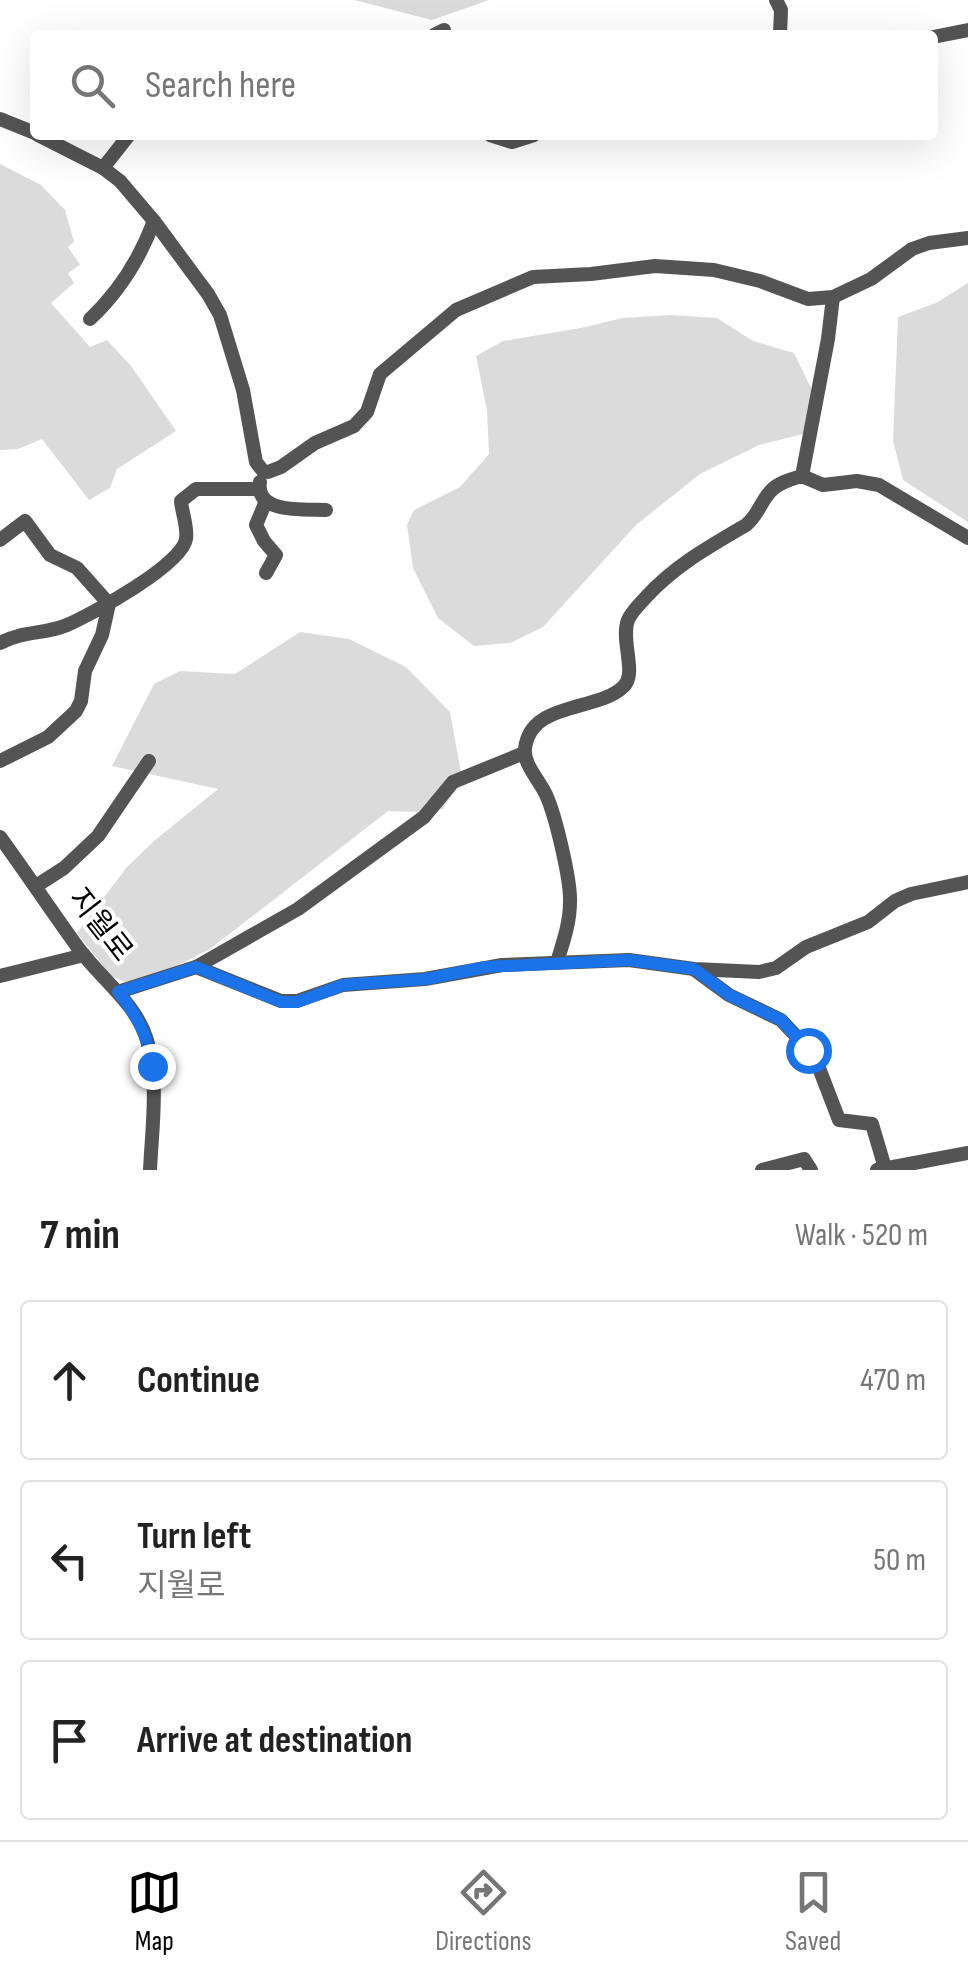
<!DOCTYPE html>
<html lang="en">
<head>
<meta charset="utf-8">
<style>
	:root { --surface:#fff; --page:#f2f2f2; --text:#222; --muted:#767676; --line:#e0e0e0; --accent:#000 }
	body { margin:0; font-family:"Sofia Sans Condensed","Noto Sans KR",sans-serif; background:var(--page); color:var(--text) }
	.stop { position:absolute; width:30px; height:30px; margin:-22px; border:8px solid #1a73e8; border-radius:50%; background:#fff }
	.stop.end { background:#1a73e8; border-color:#fff; box-shadow:0 2px 10px #0008 }
	.list { margin:0; padding:0; list-style:none }
	h2 { display:flex; justify-content:space-between; align-items:center; height:130px; margin:0; padding:0 40px; font-size:42px }
	h2 small { font-size:32px; font-weight:400; color:var(--muted) }
	.list li { display:grid; grid-template-columns:65px 1fr auto; gap:30px; align-items:center; box-sizing:border-box; height:160px; margin:0 20px 20px; padding:0 20px; border:2px solid var(--line); border-radius:10px }
	.list b { display:block; font-size:38px; white-space:nowrap }
	.list p { margin:0; font-size:32px; white-space:nowrap; color:var(--muted) }
	.list em { font-size:32px; font-style:normal; color:var(--muted) }
	.icon { flex:none; width:55px; height:55px; fill:none; stroke:currentColor; stroke-width:2; stroke-linecap:round; stroke-linejoin:round }
	.map { position:relative; flex:none; width:968px; height:1170px; overflow:hidden }
	.search { position:absolute; background:var(--surface); box-shadow:0 10px 40px #0002; left:30px; right:30px; top:30px; height:110px; display:flex; align-items:center; gap:25px; box-sizing:border-box; padding:0 35px; border-radius:10px; color:var(--muted); font-size:38px }
	.sheet { height:670px; background:var(--surface) }
	nav { display:flex; justify-content:space-around; align-items:center; box-sizing:border-box; height:140px; border-top:2px solid var(--line); background:var(--surface); font-size:28px; color:var(--muted) }
	nav a { display:grid; justify-items:center; gap:5px }
	nav .on { color:var(--accent) }
	.map>svg:first-child { display:block }
	.green { fill:#dbdbdb }
	.lines { fill:none; stroke-linecap:round; stroke-linejoin:round }
	.minor { stroke:#545454; stroke-width:14 }
	.route { stroke:#1a73e8; stroke-width:12 }
	.labels { text-anchor:middle; dominant-baseline:central; stroke-width:8; stroke-linejoin:round; paint-order:stroke }
	.street-label { font-size:30px; fill:#000; stroke:#fff }
</style>
</head>
<body>
<div class="map">
<svg width="968" height="1170" viewBox="0 0 968 1170">
	<rect width="100%" height="100%" fill="#fff"/>
	<g class="green">
		<polygon points="354,0 489,0 432,20"/>
		<polygon points="0,164 41,185 65,210 74,242 68,247 80,265 68,273 74,283 51,303 90,347 107,340 131,366 176,431 117,469 110,488 89,500 42,439 18,449 0,450"/>
		<polygon points="968,283 968,522 903,480 893,441 898,317 936,303"/>
		<polygon points="670,315 717,318 753,341 794,353 815,396 807,433 759,445 700,474 636,525 543,627 510,643 474,646 438,618 413,568 407,525 414,510 460,487 489,454 487,410 476,356 503,341 586,327 622,318"/>
		<polygon points="300,632 349,639 406,667 450,712 462,778 443,809 421,812 388,811 210,949 149,980 125,982 111,976 77,933 127,867 154,841 218,789 112,766 154,684 180,671 235,674"/>
	</g>
	<g class="lines">
		<g class="minor">
			<polyline points="776,0 781,10 780,35"/>
			<polyline points="434,35 444,30"/>
			<polyline points="933,37 968,30"/>
			<polyline points="0,119 35,133"/>
			<polyline points="38,135 103,168 120,181 154,221 208,294 220,315 243,390 256,462 263,471 268,472 281,467 315,443 354,426 367,412 380,374 456,310 533,277 591,274 655,266 714,270 760,281 808,299 833,297 871,279 912,249 929,243 968,238"/>
			<polyline points="490,135 512,142 534,135"/>
			<polyline points="103,168 129,135"/>
			<path d="M90,319C120,291 140,258 154,221"/>
			<polyline points="802,476 828,339 833,297"/>
			<path d="M260,482C255,514 304,509 326,510"/>
			<polyline points="0,540 25,521 50,555 77,568 109,604 102,635 85,671 81,701 76,711 48,737 0,761"/>
			<polyline points="266,573 276,555 264,541 256,525 266,501"/>
			<path d="M0,643C25,630 43,635 67,625C92,614 182,565 186,539C188,527 182,513 181,501L196,489H258"/>
			<path d="M0,837C27,874 52,912 79,949C102,980 136,1003 147,1040C159,1081 152,1128 150,1170"/>
			<polyline points="36,886 64,868 98,836 149,761"/>
			<path d="M557,962C563,943 570,923 570,902C571,881 556,818 547,797C542,783 523,765 525,749C530,701 597,712 623,687C638,674 620,641 628,620C632,611 640,604 647,596C677,564 709,547 746,525C756,517 759,507 766,497C774,484 788,480 802,476L823,485L857,481L879,485L968,538"/>
			<polyline points="196,967 281,1001 297,1001 343,985 425,979 502,965 629,960 694,969 759,972 776,968 806,947 868,922 895,901 911,894 968,882"/>
			<polyline points="695,970 729,995 781,1020 809,1050 819,1068 839,1120 872,1124 885,1168"/>
			<polyline points="0,976 84,955"/>
			<polyline points="118,992 196,967 298,909 424,817 453,782 524,753"/>
			<polyline points="762,1170 804,1159 811,1170"/>
			<polyline points="877,1170 968,1153"/>
		</g>
	</g>
	<g class="lines">
		<path class="route" d="M152,1066C148,1036 137,1016 118,992L196,967L281,1002H297L343,985L426,979L486,967L629,960L694,969L729,995L781,1020L808,1050"/>
	</g>
	<g class="labels">
		<g class="street-label">
			<text transform="translate(100 925) rotate(52)">지월로</text>
		</g>
	</g>
</svg>
<div class="stop" style="left:808px;top:1050px"></div>
<div class="stop end" style="left:152px;top:1066px"></div>
<div class="search"><svg class="icon" aria-label="search" viewBox="0 0 24 24"><circle cx="10" cy="10" r="6"/><path d="M15 15l6 6"/></svg>Search here</div>
</div>
<section class="sheet">
<h2>7 min<small>Walk · 520 m</small></h2>
<ul class="list">
<li><svg class="icon" aria-label="ahead" viewBox="0 0 24 24"><path d="M12 20V5M6 11l6-6 6 6"/></svg><div><b>Continue</b></div><em>470 m</em></li>
<li><svg class="icon" aria-label="left" viewBox="0 0 24 24"><path d="M17 20v-9H6M10 6l-5 5 5 5"/></svg><div><b>Turn left</b><p>지월로</p></div><em>50 m</em></li>
<li><svg class="icon" aria-label="arrive" viewBox="0 0 24 24"><path d="M6 21V4h12l-3 4 3 4H6"/></svg><div><b>Arrive at destination</b></div></li>
</ul>
</section>
<nav>
<a class="on"><svg class="icon" aria-label="map" viewBox="0 0 24 24"><path d="M3 6l6-2 6 2 6-2v14l-6 2-6-2-6 2zM9 4v14M15 6v14"/></svg>Map</a>
<a><svg class="icon" aria-label="directions" viewBox="0 0 24 24"><path d="M12 3l9 9-9 9-9-9zM9 14v-3h6M13 9l2 2-2 2"/></svg>Directions</a>
<a><svg class="icon" aria-label="saved" viewBox="0 0 24 24"><path d="M7 4h10v16l-5-4-5 4z"/></svg>Saved</a>
</nav>
</body>
</html>
